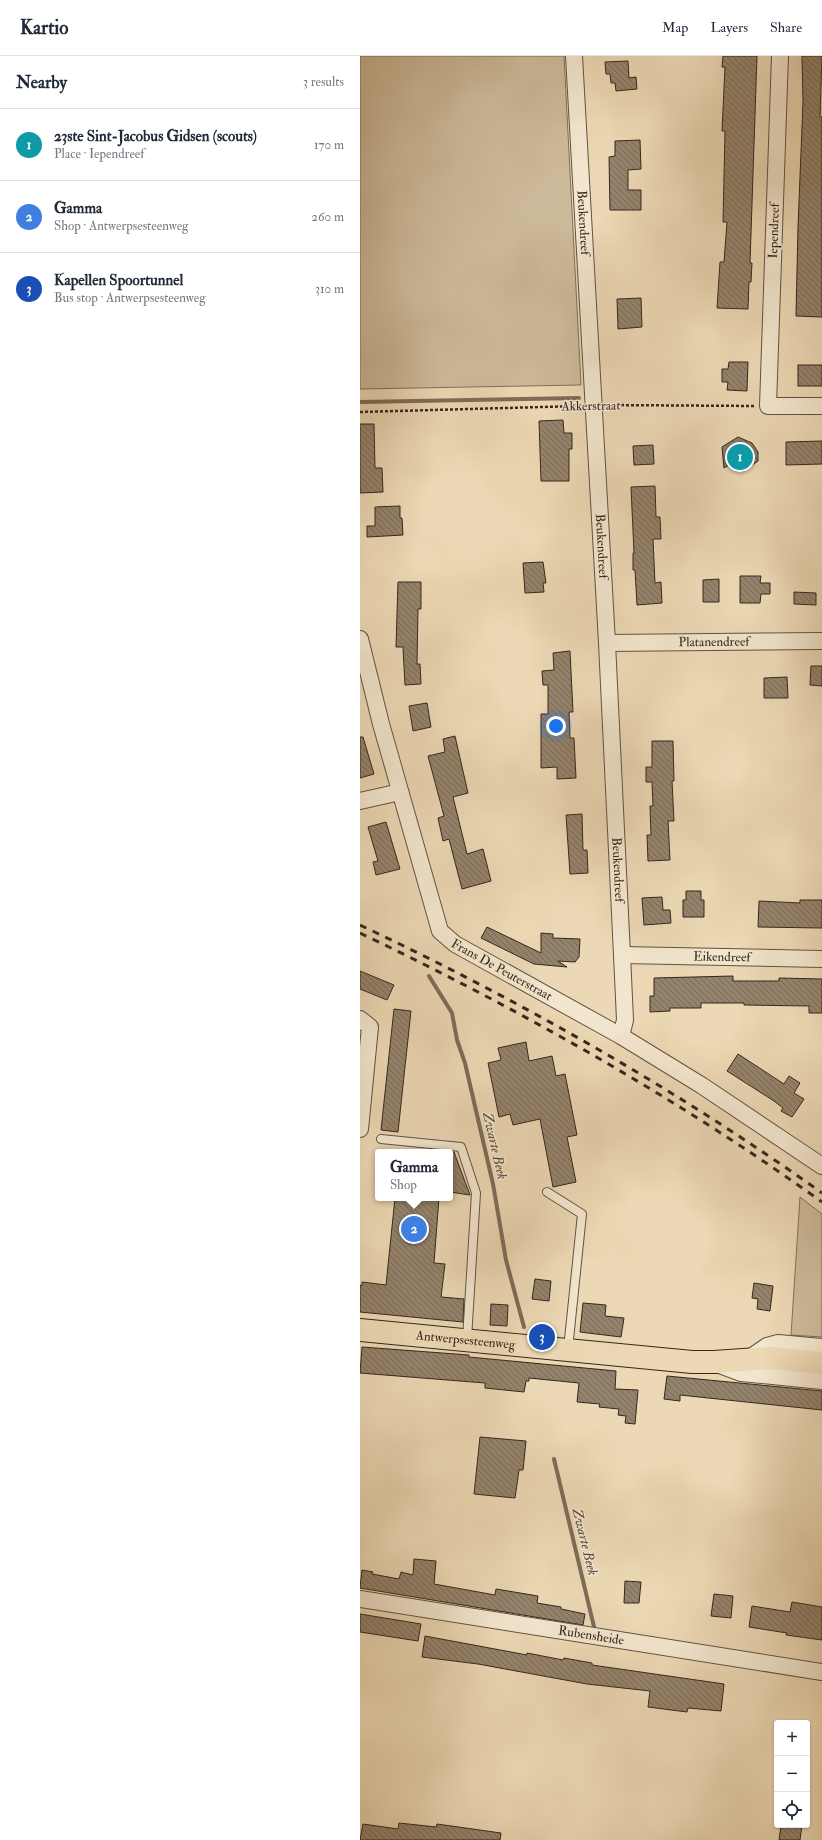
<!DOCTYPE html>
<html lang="en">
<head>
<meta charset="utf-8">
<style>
	:root { --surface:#fff; --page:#f6f6f7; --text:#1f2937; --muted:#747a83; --line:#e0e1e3; --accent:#0b8043 }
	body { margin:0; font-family:"IM FELL Double Pica",serif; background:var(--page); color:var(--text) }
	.controls { position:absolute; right:12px; bottom:12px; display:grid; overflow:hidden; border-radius:4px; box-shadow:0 1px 3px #0004 }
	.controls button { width:36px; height:36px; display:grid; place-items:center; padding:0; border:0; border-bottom:1px solid var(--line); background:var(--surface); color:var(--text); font:20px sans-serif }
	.you { position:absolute; left:196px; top:670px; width:14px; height:14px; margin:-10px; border:3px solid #fff; border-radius:50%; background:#1a73e8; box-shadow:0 0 0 6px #1a73e833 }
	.badge { display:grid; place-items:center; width:26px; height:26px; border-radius:50%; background:var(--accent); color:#fff; font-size:13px; font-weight:700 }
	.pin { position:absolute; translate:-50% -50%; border:2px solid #fff; box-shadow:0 1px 4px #0006 }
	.popup { position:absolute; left:15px; top:1093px; width:78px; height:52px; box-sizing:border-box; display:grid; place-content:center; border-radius:4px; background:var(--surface); filter:drop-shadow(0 1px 3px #0005); font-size:13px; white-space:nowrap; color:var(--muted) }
	.popup b { font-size:15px; color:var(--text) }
	.popup::after { content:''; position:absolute; left:50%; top:100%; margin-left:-8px; border:8px solid transparent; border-top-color:var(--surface) }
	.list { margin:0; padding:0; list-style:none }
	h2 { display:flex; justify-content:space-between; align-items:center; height:52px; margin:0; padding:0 16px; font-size:17px }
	h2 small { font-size:13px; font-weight:400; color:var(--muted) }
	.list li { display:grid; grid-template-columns:26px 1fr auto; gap:12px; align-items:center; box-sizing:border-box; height:72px; padding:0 16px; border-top:1px solid var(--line) }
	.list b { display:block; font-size:15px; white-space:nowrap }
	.list p { margin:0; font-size:13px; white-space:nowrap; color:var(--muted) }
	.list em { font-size:13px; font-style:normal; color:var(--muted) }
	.icon { flex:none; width:22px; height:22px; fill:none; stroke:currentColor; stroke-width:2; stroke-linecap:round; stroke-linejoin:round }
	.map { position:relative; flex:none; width:462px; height:1784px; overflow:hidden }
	header { display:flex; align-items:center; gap:24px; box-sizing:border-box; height:56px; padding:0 20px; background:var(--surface); border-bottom:1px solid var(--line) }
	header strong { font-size:19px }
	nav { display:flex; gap:22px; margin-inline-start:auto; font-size:14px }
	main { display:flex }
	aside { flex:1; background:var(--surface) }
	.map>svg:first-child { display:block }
	.green { fill:#cdba9a; stroke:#80705c }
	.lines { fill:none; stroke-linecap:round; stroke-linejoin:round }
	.stream { stroke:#7d6c59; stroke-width:4 }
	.building { fill:url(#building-back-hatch); stroke:#34261e }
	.lane-casing { stroke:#625244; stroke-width:10 }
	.street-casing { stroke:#625244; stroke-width:18 }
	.primary-casing { stroke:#34261e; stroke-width:24 }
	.path { stroke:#34261e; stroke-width:2.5; stroke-dasharray:3 2; stroke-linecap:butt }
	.lane { stroke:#f3e6ce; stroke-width:8 }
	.street { stroke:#f3e6ce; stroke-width:16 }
	.primary { stroke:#ecd8b4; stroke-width:22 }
	.rail { stroke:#34261e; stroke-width:3; stroke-dasharray:7 7; stroke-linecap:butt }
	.labels { text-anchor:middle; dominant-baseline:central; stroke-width:3; stroke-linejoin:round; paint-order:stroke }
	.street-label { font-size:13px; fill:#34261e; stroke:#f3e6ce }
	.water-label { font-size:14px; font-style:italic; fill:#58493c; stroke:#f3e6ce }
</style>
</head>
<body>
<header>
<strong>Kartio</strong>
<nav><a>Map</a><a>Layers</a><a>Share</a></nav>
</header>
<main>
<aside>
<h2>Nearby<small>3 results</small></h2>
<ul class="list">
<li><span class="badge" style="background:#0f9aa8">1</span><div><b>23ste Sint-Jacobus Gidsen (scouts)</b><p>Place · Iependreef</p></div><em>170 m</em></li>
<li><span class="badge" style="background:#3f7fe0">2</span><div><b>Gamma</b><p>Shop · Antwerpsesteenweg</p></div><em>260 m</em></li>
<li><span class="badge" style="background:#1a4fb4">3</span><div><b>Kapellen Spoortunnel</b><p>Bus stop · Antwerpsesteenweg</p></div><em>310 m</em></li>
</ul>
</aside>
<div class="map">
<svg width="462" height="1784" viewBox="0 0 462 1784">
	<defs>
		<pattern id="building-back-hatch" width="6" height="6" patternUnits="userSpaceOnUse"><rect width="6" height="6" fill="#94836c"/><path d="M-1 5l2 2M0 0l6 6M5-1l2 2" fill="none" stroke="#7a6b58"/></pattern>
	</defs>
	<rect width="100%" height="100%" fill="#ecd8b4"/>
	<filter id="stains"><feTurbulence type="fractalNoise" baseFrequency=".005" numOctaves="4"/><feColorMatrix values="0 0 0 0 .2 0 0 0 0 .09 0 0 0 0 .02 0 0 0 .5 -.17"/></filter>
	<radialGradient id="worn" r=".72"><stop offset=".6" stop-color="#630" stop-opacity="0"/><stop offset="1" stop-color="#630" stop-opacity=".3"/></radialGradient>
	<g class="green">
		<polygon points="0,0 204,0 221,329 0,333"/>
		<polygon points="440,1141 462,1158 462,1281 431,1279"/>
	</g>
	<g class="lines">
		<g class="stream">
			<polyline points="0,346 219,342"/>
			<polyline points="69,920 92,957 97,984 105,1007 133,1128 146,1204 164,1271"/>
			<polyline points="194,1403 235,1575"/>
		</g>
	</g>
	<g class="building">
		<polygon points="363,0 397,0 390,207 392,207 391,226 389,226 388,253 357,252 360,206 364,206 367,166 363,166 365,75 362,75 365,11 362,11"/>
		<polygon points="442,0 462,0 460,61 462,61 462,261 436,260 438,171 443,46"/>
		<polygon points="268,5 269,22 276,21 277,33 256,35 255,27 251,27 250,18 246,18 245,6"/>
		<polygon points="280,84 281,113 268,114 268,134 281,134 281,154 250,154 249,101 255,100 255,85"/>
		<polygon points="281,242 282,271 258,273 257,243"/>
		<polygon points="369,306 388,306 387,335 367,334 368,326 362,326 362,313 368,313"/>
		<rect x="438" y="309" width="24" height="21"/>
		<polygon points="203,364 204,377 212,377 212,393 209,393 209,425 181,425 179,365"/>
		<polygon points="0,368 14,368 15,412 22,412 23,436 0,437"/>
		<polygon points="378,381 392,387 398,396 398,405 383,415 376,414 369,409 364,412 362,391"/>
		<polygon points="462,385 462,408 426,409 426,386"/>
		<polygon points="293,389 294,408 274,409 273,390"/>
		<polygon points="295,430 296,461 300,461 301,483 293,483 295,527 301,526 302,547 277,549 275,514 273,514 273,497 274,497 271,431"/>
		<polygon points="40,450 40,462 42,462 43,479 7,481 7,470 15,470 15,451"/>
		<polygon points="183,506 186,527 183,527 184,536 165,537 163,507"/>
		<polygon points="380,520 401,520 400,527 410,527 410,538 401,538 400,547 380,547"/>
		<polygon points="359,523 359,546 343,546 343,524"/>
		<polygon points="38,526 61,526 61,553 58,553 57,608 60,608 61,628 45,629 43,591 36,591"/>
		<polygon points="434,536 456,537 456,549 434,548"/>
		<polygon points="210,595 213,656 209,656 210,682 214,682 216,722 197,723 197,711 181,712 181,658 188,658 188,629 183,629 182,615 194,614 193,597"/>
		<polygon points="451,610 462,610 462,630 450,629"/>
		<polygon points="427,621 428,642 404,642 404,622"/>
		<polygon points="67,647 71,671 53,675 49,650"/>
		<polygon points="95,680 108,737 93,741 107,798 123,793 131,825 102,833 89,783 83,785 78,762 84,760 68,700 85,696 83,683"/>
		<polygon points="0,681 3,681 14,718 0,722"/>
		<polygon points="292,685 313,685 314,725 312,725 314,765 308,765 310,804 288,805 287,779 291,779 290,750 293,750 292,726 286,726 286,711 292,711"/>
		<polygon points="222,758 223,794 227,794 228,817 210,818 206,759"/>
		<polygon points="26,766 40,813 16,819 13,806 18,805 8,771"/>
		<polygon points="326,835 341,835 341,844 344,844 344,861 323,861 323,844 326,844"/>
		<polygon points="302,841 303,854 310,854 311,867 284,869 282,842"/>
		<polygon points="440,844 462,844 462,872 398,871 399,845 440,847"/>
		<polygon points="127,871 181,897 181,877 193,878 193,882 220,883 219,901 215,906 198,905 207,911 174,908 121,882"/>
		<polygon points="0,915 34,929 27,944 0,933"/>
		<polygon points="373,920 373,925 419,925 419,922 462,923 462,957 449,957 449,950 384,949 384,947 341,947 341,952 310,952 310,955 290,956 290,940 294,940 294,922"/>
		<polygon points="34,953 51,955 38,1076 21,1074"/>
		<polygon points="166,986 169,1005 192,1000 196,1020 205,1018 217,1079 207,1081 216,1126 193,1131 180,1063 153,1069 150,1058 139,1061 128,1007 141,1004 138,992"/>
		<polygon points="378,998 424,1028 429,1020 440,1027 434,1037 444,1043 432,1061 421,1055 423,1052 414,1045 367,1015"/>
		<polygon points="90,1096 94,1096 110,1139 90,1136"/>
		<polygon points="35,1142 79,1142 74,1207 85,1208 81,1241 104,1243 103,1266 0,1256 0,1229 2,1230 2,1226 26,1229"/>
		<polygon points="175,1223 191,1225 189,1245 172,1243"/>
		<polygon points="394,1227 413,1230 410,1255 397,1253 398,1243 392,1242"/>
		<polygon points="223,1247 246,1249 245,1260 264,1262 261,1281 220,1276"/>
		<polygon points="131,1248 148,1249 147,1270 130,1269"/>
		<polygon points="2,1291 109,1299 109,1301 256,1315 255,1333 278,1334 275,1368 265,1367 266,1360 258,1359 259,1353 239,1351 240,1348 217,1346 219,1327 169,1322 169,1325 166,1325 164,1336 125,1332 125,1327 0,1317"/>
		<polygon points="307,1320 462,1335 462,1354 320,1339 320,1345 304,1343"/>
		<polygon points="120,1381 166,1385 163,1414 159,1414 155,1442 114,1438"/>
		<polygon points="54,1503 76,1505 74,1528 135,1539 136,1533 178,1540 177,1547 201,1551 201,1553 225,1558 223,1569 0,1532 2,1514 13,1516 12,1518 39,1523 41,1516 53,1519"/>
		<polygon points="265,1525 281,1526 279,1547 264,1547"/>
		<polygon points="354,1538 373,1540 371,1562 351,1560"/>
		<polygon points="432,1546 462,1551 462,1584 426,1579 427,1577 389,1571 392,1550 430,1556"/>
		<polygon points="0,1558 61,1568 58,1585 0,1576"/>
		<polygon points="65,1580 167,1599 167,1597 203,1604 204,1602 232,1607 232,1609 364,1628 361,1655 328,1652 327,1656 288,1651 290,1635 227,1628 118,1608 62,1601"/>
		<polygon points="39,1767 76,1771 77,1768 141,1777 140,1784 0,1784 3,1768 38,1773"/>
		<polygon points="421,1769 442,1769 440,1784 419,1784"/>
	</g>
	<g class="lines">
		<g class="lane-casing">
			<g id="lane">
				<polyline points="21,1083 101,1091 116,1137 107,1283"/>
				<polyline points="187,1136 222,1158 208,1293"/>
			</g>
		</g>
		<g class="street-casing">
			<g id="street">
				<path id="s1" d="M214,0L247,587L262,899L265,964L261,980"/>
				<polyline points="420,0 408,350 462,350"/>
				<path id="s2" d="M0,583L21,668L80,875L95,888L261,980L341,1029L462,1110"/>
				<path id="s3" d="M247,587L462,585"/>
				<polyline points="0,745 40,736"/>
				<path id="s4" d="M262,899L462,903"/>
				<polyline points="0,963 10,971 0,1073"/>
				<polyline points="388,1303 407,1290 418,1287 462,1291"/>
				<polyline points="357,1308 381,1317 462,1325"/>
				<path id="s5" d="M0,1543L462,1616"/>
			</g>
		</g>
		<g class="primary-casing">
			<g id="primary">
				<path id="s6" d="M0,1274L332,1306H354L411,1302L462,1307"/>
			</g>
		</g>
		<g class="path">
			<polyline points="246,349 395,350"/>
			<polyline points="0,356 219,350"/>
		</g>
		<use href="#lane" class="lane"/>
		<use href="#street" class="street"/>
		<use href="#primary" class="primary"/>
		<g class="rail">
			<path d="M0,869C161,945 316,1033 462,1137"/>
			<path d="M0,877C161,954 317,1042 462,1146"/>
		</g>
	</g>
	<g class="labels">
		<g class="street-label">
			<text stroke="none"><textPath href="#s1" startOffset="167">Beukendreef</textPath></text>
			<text transform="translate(414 175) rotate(-88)">Iependreef</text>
			<text transform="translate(231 350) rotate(-1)">Akkerstraat</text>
			<text stroke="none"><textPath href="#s1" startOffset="491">Beukendreef</textPath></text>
			<text stroke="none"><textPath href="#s3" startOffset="107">Platanendreef</textPath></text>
			<text stroke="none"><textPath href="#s1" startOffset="815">Beukendreef</textPath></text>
			<text stroke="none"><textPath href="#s4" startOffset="100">Eikendreef</textPath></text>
			<text stroke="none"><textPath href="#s2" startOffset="376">Frans De Peuterstraat</textPath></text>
			<text stroke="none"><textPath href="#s6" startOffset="106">Antwerpsesteenweg</textPath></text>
			<text stroke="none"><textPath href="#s5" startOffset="234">Rubensheide</textPath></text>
		</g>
		<g class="water-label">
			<text transform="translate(135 1090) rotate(77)">Zwarte Beek</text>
			<text transform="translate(225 1486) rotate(76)">Zwarte Beek</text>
		</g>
	</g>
	<rect width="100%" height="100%" filter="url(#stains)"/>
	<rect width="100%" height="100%" fill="url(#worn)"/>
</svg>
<div class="controls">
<button>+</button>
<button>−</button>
<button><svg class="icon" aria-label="locate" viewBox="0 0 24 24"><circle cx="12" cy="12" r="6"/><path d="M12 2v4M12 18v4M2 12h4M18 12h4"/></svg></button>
</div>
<div class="you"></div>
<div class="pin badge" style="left:380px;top:401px;background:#0f9aa8">1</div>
<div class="pin badge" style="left:54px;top:1173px;background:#3f7fe0">2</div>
<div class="popup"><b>Gamma</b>Shop</div>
<div class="pin badge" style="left:182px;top:1281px;background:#1a4fb4">3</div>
</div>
</main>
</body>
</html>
